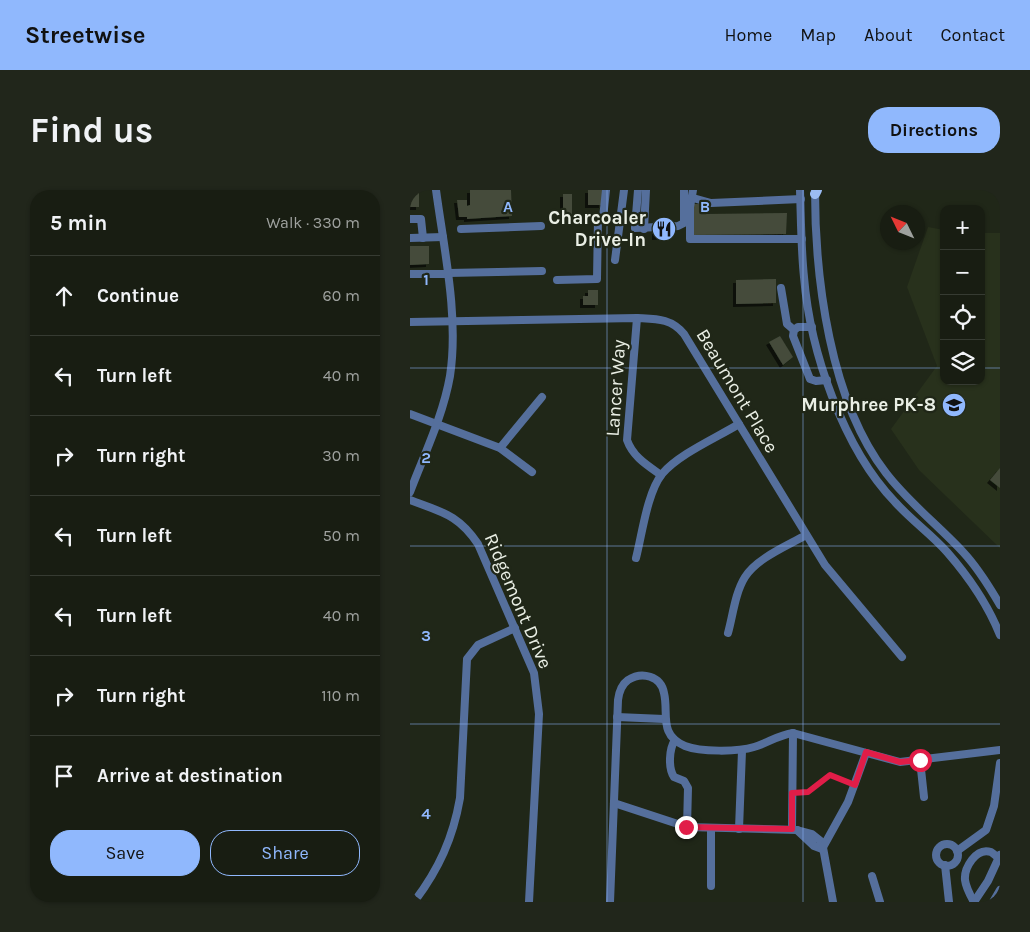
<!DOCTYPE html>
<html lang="en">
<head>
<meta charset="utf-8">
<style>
	:root { --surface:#181d12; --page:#21261b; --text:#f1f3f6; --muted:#9fa29f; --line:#363b32; --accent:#90b8fd }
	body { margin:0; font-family:Karla,sans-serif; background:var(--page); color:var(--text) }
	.controls { position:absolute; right:15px; top:15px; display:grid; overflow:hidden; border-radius:10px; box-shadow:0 1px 4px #0004 }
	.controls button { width:45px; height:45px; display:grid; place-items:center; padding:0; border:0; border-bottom:1px solid var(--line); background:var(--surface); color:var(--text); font:25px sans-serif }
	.compass { position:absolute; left:470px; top:15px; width:45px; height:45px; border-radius:50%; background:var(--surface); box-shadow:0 1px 4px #0004; rotate:313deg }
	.stop { position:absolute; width:15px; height:15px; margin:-11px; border:4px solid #e11d48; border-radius:50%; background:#fff }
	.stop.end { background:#e11d48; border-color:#fff; box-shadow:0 1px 5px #0008 }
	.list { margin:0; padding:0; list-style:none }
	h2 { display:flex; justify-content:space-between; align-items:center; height:65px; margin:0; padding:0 20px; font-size:21px }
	h2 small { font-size:16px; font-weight:400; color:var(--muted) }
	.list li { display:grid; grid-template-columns:32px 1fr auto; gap:15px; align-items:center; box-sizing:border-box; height:80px; padding:0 20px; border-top:1px solid var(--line) }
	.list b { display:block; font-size:19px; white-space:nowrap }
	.list em { font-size:16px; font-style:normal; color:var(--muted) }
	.actions { display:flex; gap:10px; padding:15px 20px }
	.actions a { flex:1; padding:11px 0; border:1px solid var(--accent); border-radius:20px; text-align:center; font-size:18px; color:var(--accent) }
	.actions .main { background:var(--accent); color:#111 }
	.icon { flex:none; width:28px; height:28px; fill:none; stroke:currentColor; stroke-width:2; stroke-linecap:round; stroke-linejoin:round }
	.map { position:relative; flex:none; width:590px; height:712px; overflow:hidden; border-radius:20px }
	header { display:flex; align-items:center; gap:30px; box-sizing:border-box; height:70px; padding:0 25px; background:var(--accent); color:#111 }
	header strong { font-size:24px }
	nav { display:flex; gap:28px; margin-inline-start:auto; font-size:18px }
	.intro { display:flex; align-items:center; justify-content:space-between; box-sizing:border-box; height:120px; padding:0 30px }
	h1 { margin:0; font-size:35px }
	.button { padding:12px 22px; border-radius:20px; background:var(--accent); color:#111; font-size:18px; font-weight:700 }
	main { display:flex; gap:30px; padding:0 30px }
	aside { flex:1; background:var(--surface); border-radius:20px; box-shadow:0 1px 4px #0004 }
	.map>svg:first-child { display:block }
	.built { fill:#28311c }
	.building { fill:#444b3b; filter:url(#shadow) }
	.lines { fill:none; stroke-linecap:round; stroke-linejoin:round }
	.path { stroke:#6c7265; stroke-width:1; stroke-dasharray:4 4; stroke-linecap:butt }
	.minor { stroke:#556f9c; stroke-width:8 }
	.major { stroke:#9bbcf3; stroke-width:10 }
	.route { stroke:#e11d48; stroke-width:6 }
	.grid { fill:none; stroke:#90b8fd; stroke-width:1; stroke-opacity:0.55 }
	.labels { text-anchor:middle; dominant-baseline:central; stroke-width:4.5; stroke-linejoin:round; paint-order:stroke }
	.poi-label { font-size:19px; font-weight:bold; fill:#eaefe5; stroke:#202718; text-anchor:end }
	.street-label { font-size:19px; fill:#eaefe5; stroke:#202718 }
	.grid-label { font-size:16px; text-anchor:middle; font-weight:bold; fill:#90b8fd; stroke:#202718; stroke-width:4.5; stroke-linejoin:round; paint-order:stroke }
</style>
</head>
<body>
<header>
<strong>Streetwise</strong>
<nav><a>Home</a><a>Map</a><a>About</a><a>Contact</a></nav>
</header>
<div class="intro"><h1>Find us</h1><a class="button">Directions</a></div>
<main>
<aside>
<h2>5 min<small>Walk · 330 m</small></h2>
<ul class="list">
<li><svg class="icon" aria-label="ahead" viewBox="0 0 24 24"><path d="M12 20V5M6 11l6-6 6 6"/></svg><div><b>Continue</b></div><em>60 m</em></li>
<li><svg class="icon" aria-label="left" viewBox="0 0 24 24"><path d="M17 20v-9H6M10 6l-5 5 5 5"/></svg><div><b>Turn left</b></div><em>40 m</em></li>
<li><svg class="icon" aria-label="right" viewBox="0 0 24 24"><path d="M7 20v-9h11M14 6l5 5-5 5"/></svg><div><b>Turn right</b></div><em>30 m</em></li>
<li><svg class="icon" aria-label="left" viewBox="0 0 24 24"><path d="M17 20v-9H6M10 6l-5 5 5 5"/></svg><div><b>Turn left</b></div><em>50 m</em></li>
<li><svg class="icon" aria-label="left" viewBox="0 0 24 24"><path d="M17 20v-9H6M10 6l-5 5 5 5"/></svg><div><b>Turn left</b></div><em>40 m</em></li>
<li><svg class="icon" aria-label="right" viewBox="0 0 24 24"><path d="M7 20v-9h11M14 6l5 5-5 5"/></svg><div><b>Turn right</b></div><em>110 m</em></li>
<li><svg class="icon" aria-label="arrive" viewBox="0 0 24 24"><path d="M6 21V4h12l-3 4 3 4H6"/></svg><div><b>Arrive at destination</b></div></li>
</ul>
<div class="actions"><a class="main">Save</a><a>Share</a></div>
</aside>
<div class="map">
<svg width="590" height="712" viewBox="0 0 590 712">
	<defs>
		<filter id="shadow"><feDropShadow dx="-3" dy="3" stdDeviation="0" flood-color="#0009"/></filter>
	</defs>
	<rect width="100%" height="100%" fill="#202718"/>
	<polygon class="built" points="518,37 534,40 534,191 571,191 571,43 590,43 590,358 509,280 481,239 527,176 497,97"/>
	<g class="building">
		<rect x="0" y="0" width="9" height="17"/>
		<polygon points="60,0 101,0 102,26 57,29 57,27 49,27 47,10 57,10 57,16 60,15"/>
		<rect x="178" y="0" width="14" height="15"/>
		<rect x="153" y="4" width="9" height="26"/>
		<polygon points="282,14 291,14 296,24 377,23 376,44 282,45"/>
		<polygon points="259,30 259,41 262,41 262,46 245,47 245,41 249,41 249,31"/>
		<polygon points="0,56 19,56 19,74 0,75"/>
		<polygon points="366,89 366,113 326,114 326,90"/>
		<polygon points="178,100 188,100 188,115 173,115 173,106 178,106"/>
		<polygon points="370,146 383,167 373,175 359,152"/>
		<polygon points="590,278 590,298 580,290"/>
	</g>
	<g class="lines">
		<polyline class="path" points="391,603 399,602 420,585 439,592"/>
		<g class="minor">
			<polyline points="228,0 225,38 249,37"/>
			<polyline points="283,0 280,17 280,49 392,49"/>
			<path d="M390,0C391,29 391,58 394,87C400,161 433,258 485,312C501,330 521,344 537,362C558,386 578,415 590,445"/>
			<path d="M405,0C405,89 420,211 476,283C498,312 528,335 553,362C568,378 579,396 590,415"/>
			<polyline points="283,8 301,13 391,9"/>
			<polyline points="0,29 11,29 13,48"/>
			<polyline points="259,37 268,36 274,33 274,0"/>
			<polyline points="51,39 131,36"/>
			<polyline points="234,39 236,0"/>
			<polyline points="0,48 33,47"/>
			<polyline points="205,70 214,0"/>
			<polyline points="38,83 132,81"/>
			<polyline points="0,84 38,84"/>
			<polyline points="147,90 187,89 188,30 193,28 196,0"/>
			<polyline points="371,98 377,134 384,140"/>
			<path d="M227,128L217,250C223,267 237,275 251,285"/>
			<path d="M0,132L227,128C246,129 261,128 274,144L415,375L492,467"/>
			<polyline points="402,137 388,137 384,140 383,146 400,189 406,191 417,190"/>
			<polyline points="0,224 90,258 122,282"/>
			<polyline points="90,258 132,207"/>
			<path d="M0,302C14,265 33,226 40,186C49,127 34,59 26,0"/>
			<path d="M0,310C31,322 48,324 68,354L124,483L129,524L119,712"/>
			<path d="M226,368C232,345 237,303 252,284C269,264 306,248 329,234"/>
			<path d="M318,443C323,425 325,403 335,387C347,368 377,356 396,345"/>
			<polyline points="207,527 254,529"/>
			<path d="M265,550C259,559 258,578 264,587L274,591L278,598L277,637"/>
			<polyline points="510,570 514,607"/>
			<polyline points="204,613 277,637 387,640"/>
			<polyline points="329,639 332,561"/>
			<polyline points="382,639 383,543"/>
			<circle cx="537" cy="665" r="11"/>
			<polyline points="412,659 404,656 387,640 402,644 412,652 423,712"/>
			<polyline points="412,659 438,612 456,563"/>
			<polyline points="547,661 576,640 584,616 590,573"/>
			<polyline points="535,675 539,712"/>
			<polyline points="462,686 470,712"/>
			<polyline points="301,696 301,638"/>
			<path d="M4,712C29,679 43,648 50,608L57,469L68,455L105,438"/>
			<path d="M200,712L208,510C209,502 211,495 218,490C232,481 251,486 254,503C259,523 248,545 275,556C290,562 328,562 344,557C358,553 368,545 383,543L490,572L590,560"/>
			<path d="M564,712C560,705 556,698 555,690C554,678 566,657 581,662C584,664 587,667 590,669"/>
			<polyline points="564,712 578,691 590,665"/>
			<polyline points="583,712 590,700"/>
		</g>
		<polyline class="major" points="405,4 407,0"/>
	</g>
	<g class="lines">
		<polyline class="route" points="276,637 382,639 382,603 398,602 420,585 445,595 456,562 490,572 510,570"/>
	</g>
	<path class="grid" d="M197,0V712M393,0V712M0,178H534M571,178H590M0,356H590M0,534H590"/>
	<defs>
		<g id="restaurant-disc" transform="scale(1.25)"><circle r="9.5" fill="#90b8fd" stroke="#202718"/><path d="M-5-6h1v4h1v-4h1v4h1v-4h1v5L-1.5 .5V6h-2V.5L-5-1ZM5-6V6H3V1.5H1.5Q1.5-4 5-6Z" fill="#111"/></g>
		<g id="school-disc" transform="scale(1.25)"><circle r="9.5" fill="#90b8fd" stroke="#202718"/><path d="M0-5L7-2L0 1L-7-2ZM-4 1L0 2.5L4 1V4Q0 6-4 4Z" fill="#111"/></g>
	</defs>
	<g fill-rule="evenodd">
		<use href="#restaurant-disc" x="254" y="39"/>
		<use href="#school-disc" x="544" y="215"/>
	</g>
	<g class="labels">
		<g class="poi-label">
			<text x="236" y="28">Charcoaler<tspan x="236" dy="22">Drive-In</tspan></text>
			<text x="526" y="215">Murphree PK-8</text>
		</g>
		<g class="street-label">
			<text transform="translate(206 198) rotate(-86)">Lancer Way</text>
			<text transform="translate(327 201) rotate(59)">Beaumont Place</text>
			<text transform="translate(108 411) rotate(67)">Ridgemont Drive</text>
		</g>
	</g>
	<g class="grid-label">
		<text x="98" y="22">A</text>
		<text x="295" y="22">B</text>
		<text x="16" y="95">1</text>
		<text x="16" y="273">2</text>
		<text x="16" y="451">3</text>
		<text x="16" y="629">4</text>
	</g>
</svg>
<div class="controls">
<button>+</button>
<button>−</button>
<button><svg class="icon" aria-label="locate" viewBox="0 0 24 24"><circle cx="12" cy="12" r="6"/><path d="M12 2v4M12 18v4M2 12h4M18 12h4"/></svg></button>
<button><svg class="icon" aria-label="layers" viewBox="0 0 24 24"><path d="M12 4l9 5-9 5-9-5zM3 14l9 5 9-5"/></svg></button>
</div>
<svg class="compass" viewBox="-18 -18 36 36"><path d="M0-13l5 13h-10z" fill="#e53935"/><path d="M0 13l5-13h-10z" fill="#9fa29f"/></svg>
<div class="stop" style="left:510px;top:570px"></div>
<div class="stop end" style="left:276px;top:637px"></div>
</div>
</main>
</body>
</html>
